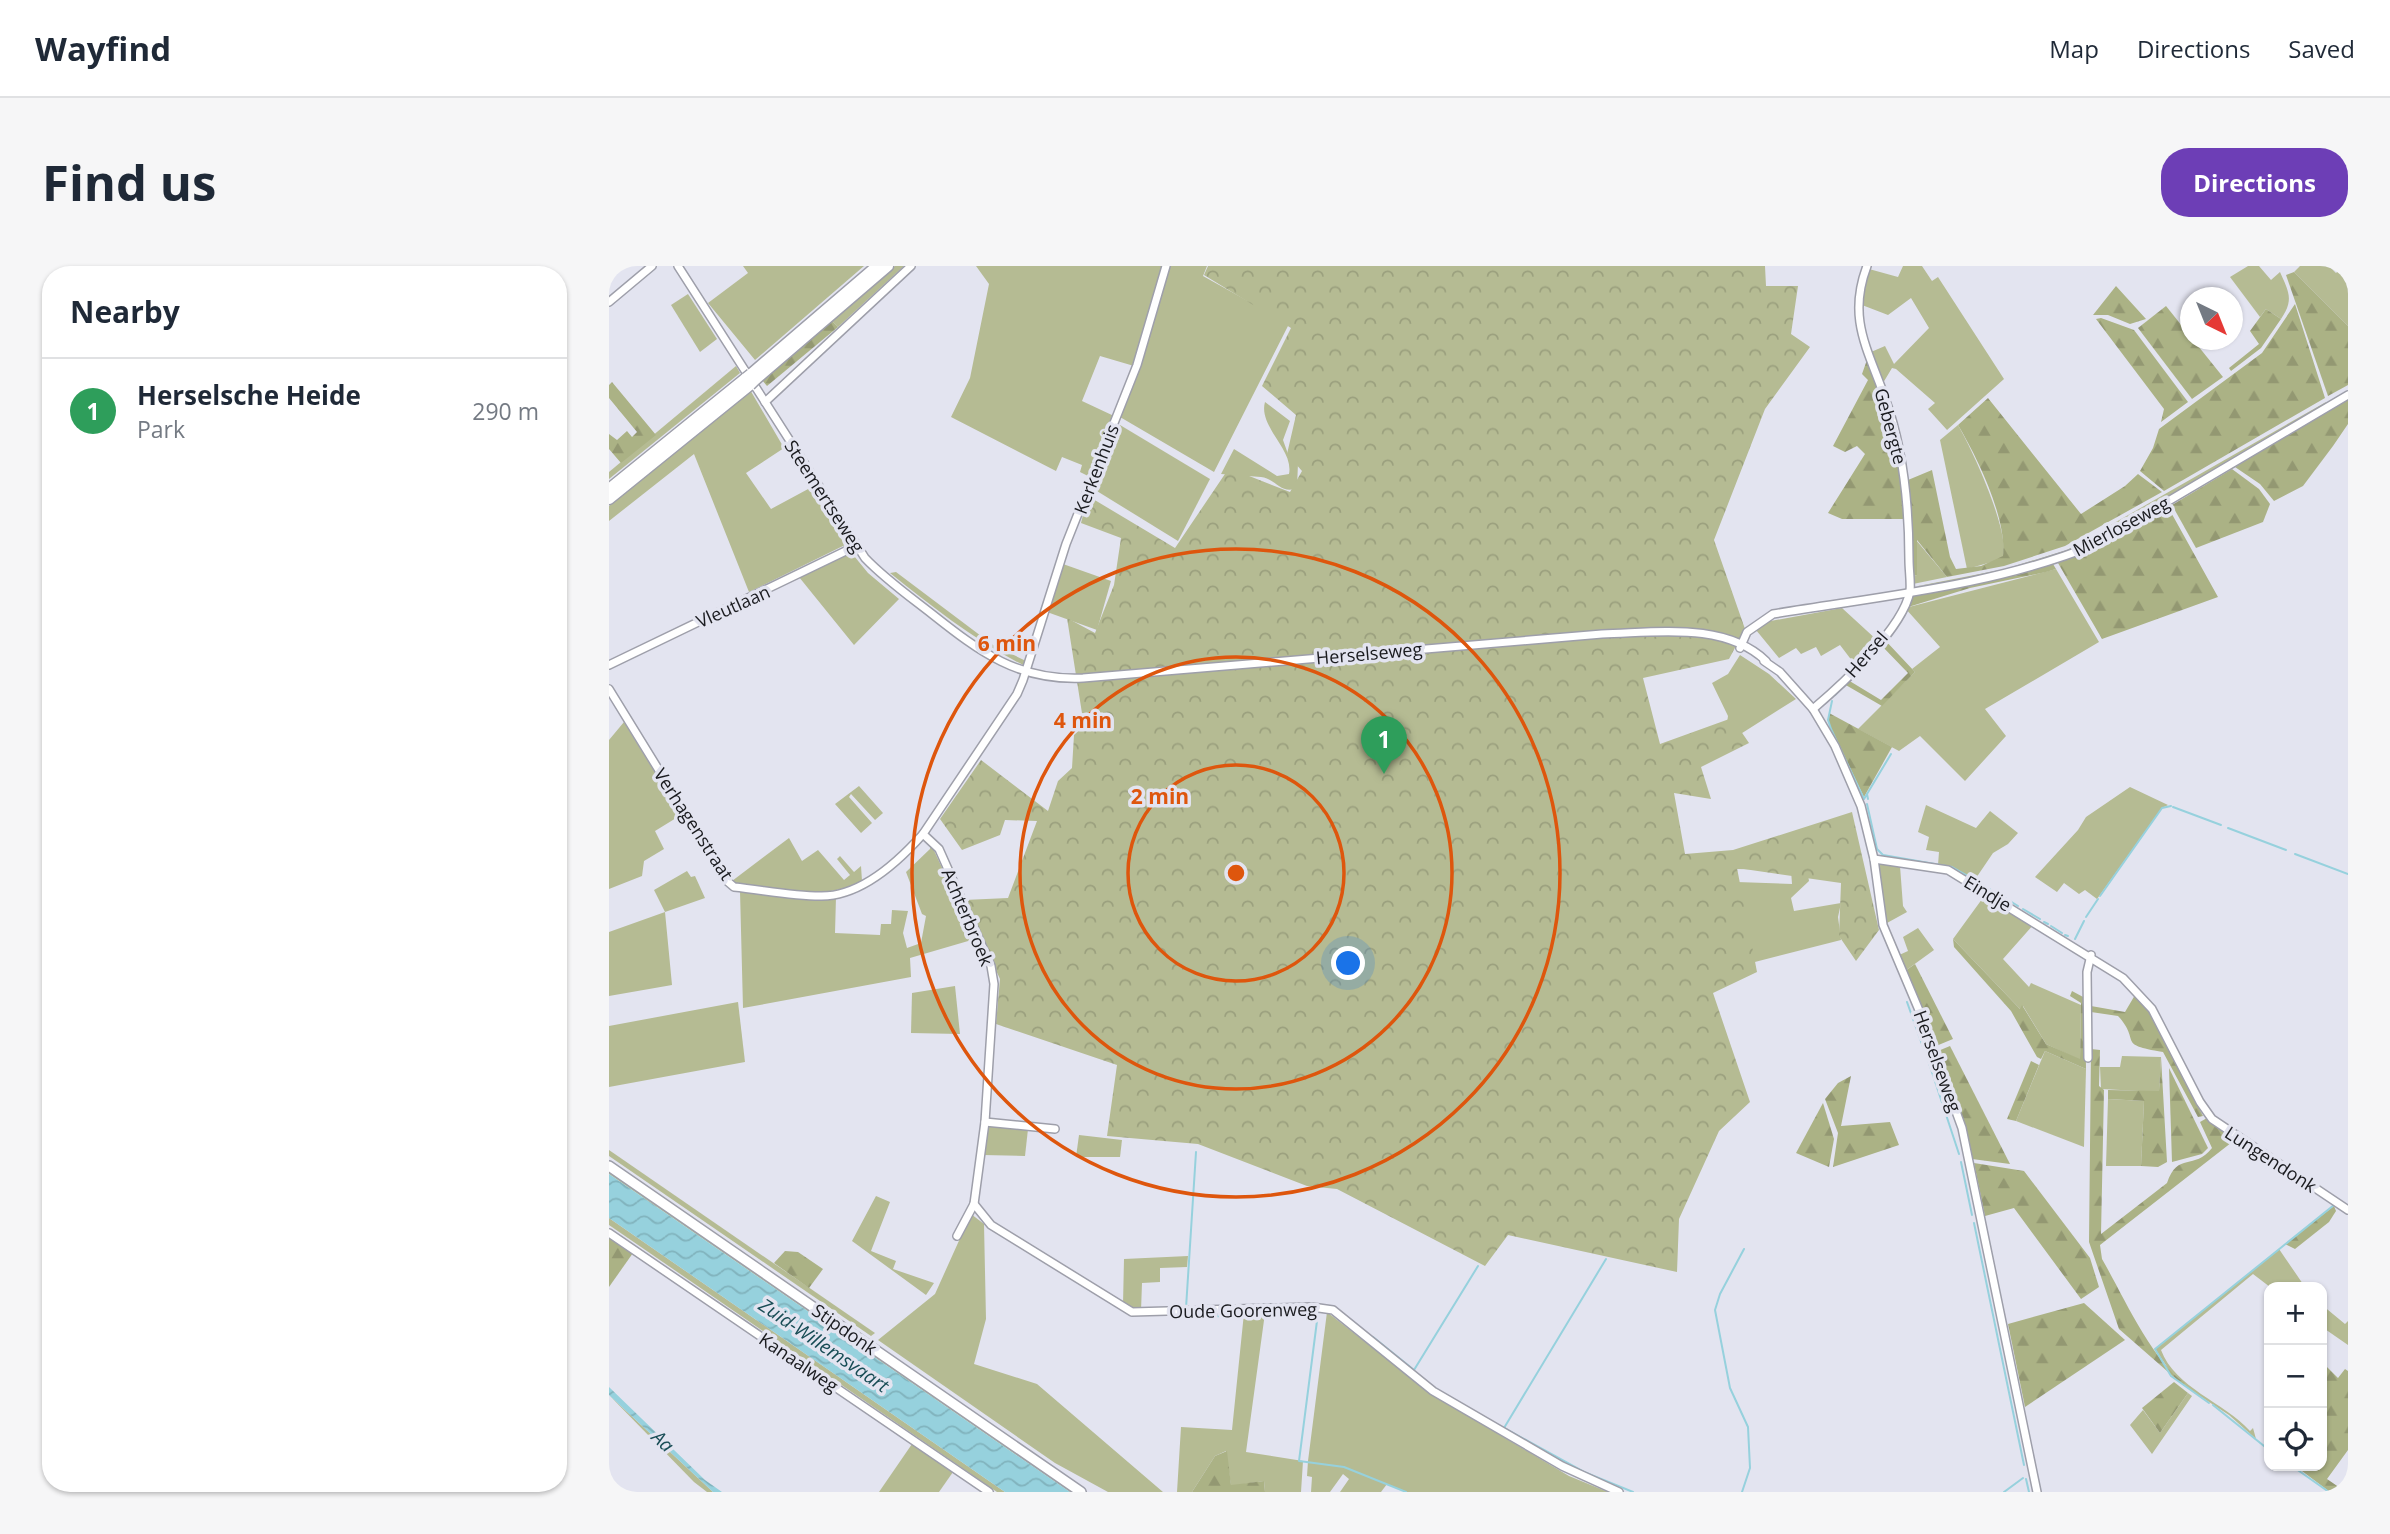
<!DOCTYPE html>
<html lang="en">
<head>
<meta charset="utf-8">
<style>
	:root { --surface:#fff; --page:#f6f6f7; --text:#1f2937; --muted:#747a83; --line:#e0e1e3; --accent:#6d3eb6 }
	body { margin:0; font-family:"Open Sans",sans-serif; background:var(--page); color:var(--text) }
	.controls { position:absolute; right:21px; bottom:21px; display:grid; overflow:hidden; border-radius:14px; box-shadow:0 2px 5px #0004 }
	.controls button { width:63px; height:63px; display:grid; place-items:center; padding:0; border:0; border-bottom:2px solid var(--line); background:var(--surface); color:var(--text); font:35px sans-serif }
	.compass { position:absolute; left:1571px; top:21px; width:63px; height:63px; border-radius:50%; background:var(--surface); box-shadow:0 2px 5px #0004; rotate:137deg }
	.you { position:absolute; left:740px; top:698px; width:24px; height:24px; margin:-18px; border:5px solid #fff; border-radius:50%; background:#1a73e8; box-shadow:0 0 0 10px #1a73e833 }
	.badge { display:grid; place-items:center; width:46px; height:46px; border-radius:50%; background:var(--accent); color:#fff; font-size:23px; font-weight:700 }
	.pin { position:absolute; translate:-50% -58px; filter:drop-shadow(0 2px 4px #0008) }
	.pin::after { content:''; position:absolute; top:37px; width:24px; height:21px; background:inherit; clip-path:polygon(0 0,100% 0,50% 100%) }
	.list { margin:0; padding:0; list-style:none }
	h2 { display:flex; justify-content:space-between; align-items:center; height:91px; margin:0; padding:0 28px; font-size:30px }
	h2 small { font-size:23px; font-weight:400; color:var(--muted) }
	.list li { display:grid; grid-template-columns:46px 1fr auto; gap:21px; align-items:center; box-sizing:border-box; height:105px; padding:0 28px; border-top:2px solid var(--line) }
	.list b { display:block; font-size:26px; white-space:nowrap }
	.list p { margin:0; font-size:23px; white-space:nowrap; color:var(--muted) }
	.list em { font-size:23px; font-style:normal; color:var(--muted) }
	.icon { flex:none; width:38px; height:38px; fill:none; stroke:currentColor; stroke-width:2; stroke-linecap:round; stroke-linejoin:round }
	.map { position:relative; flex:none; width:1739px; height:1226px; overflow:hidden; border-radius:28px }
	header { display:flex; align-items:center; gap:42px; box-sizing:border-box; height:98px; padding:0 35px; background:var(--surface); border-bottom:2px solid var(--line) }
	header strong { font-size:33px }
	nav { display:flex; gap:38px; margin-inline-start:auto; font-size:24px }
	.intro { display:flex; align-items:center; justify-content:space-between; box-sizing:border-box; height:168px; padding:0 42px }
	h1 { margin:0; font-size:49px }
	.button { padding:18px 32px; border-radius:28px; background:var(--accent); color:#fff; font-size:24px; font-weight:700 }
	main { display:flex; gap:42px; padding:0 42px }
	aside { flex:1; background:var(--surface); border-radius:28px; box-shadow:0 2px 5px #0004 }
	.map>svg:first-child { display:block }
	.grass { fill:#b5bb93; fill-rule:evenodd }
	.forest { fill:url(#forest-firs) }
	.park { fill:url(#park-crowns) }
	.water { fill:url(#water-waves) }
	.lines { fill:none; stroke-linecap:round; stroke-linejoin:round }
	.stream { stroke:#96d1dd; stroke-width:2 }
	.minor-casing { stroke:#9e9faa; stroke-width:10 }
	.major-casing { stroke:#9e9faa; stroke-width:12 }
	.highway-casing { stroke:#9e9faa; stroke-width:13 }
	.minor { stroke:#fff; stroke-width:7 }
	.major { stroke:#fff; stroke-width:9 }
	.highway { stroke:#fff; stroke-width:10 }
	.highway-bridge-casing { stroke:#9e9faa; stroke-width:13; stroke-linecap:butt }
	.highway-bridge { stroke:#fff; stroke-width:10 }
	.ring { fill:none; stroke:#de560d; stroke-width:3.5 }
	.labels { text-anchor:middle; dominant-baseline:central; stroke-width:7; stroke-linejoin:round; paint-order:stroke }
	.street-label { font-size:18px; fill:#1a1b1f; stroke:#e3e4f0 }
	.water-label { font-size:19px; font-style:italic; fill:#184c55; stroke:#e3e4f0 }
	.centre { fill:#de560d; stroke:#e3e4f0; stroke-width:3.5 }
	.ring-label { font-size:21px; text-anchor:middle; font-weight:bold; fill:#de560d; stroke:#e3e4f0; stroke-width:7; stroke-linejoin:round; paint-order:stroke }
</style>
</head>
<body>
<header>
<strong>Wayfind</strong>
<nav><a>Map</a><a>Directions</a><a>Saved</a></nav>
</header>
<div class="intro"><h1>Find us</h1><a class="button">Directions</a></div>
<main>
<aside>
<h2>Nearby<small></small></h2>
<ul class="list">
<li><span class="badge" style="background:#2e9e5b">1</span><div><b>Herselsche Heide</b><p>Park</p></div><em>290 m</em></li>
</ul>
</aside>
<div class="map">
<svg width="1739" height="1226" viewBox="0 0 1739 1226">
	<defs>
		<pattern id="forest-firs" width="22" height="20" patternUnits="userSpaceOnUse" patternTransform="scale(1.75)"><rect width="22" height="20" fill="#abb285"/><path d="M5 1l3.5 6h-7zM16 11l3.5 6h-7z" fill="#939872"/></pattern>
		<pattern id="park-crowns" width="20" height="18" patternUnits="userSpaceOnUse" patternTransform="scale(1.75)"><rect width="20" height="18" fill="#b5bb93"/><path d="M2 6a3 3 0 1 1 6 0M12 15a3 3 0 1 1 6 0" fill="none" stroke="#9ba07e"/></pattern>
		<pattern id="water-waves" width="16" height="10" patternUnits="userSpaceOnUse" patternTransform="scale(1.75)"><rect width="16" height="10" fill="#96d1dd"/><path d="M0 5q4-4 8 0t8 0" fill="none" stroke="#81b3bd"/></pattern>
	</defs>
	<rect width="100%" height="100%" fill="#e3e4f0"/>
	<g class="grass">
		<polygon points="134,0 255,0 146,94 99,37 139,7"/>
		<polygon points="286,0 295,0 229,61 223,55"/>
		<polygon points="367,0 553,0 525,100 491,90 473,135 505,150 481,211 471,206 473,199 453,191 447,205 342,151 361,112 380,18"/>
		<polygon points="559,0 598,0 594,10 680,58 605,206 511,151 538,77"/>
		<polygon points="1294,0 1313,0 1323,15 1329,11 1395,113 1338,164 1319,143 1326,137 1287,103 1283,102 1274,117 1262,86 1276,80 1285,98 1320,62 1302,32 1279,49 1253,39 1260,3 1289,11"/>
		<path d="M1639,0H1650L1662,14L1671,6C1680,26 1685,34 1672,53L1657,43L1651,51L1621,11Z"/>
		<polygon points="1691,0 1720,0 1727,7 1734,0 1739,0 1739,60 1685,6"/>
		<polygon points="79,28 108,73 91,86 62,39"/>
		<polygon points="127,100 131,107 0,213 0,206"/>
		<polygon points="140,122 175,182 137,207 162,243 201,222 236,279 140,326 85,188 0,255 0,240"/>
		<path d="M656,136L681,155L674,174L679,188L689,197L688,222C672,229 666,212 652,211C639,210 625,209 612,208L625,183L668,210L680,208C685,183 649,161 656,136Z"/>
		<polygon points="1717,136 1716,139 1473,283 1406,305 1304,321 1396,303 1458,284"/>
		<polygon points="511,159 601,213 569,275 483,222 508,160"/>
		<path d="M1349,159C1362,181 1404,271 1393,293L1358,303L1331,174Z"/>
		<polygon points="1307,274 1338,311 1304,318 1303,310 1308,309"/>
		<polygon points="241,285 259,307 290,333 245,379 190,311"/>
		<polygon points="454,298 502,315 488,364 438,346"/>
		<polygon points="1447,303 1490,376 1376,443 1397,470 1356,515 1311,470 1290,485 1249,463 1306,406 1303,403 1331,381 1296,342"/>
		<path d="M287,306L384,379L417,395L416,400C366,375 324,341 281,307Z"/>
		<polygon points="1233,342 1269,375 1247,400 1231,379 1212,390 1207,381 1192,388 1187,382 1170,392 1147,364 1156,356"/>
		<polygon points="1131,389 1160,408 1187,433 1130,469 1118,457 1119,450 1103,417 1119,408"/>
		<polygon points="15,456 72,549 46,565 55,583 35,595 33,610 0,623 0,474"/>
		<polygon points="250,520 274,547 266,554 242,528 240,531 263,557 252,567 226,538"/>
		<polygon points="1521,521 1559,539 1553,542 1488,633 1476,624 1470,628 1455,617 1448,626 1426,611 1469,564 1477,551"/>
		<polygon points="1317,539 1367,562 1381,545 1409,567 1399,578 1384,587 1365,615 1346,604 1329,599 1330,586 1317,584 1320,571 1309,566"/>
		<path d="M180,572L193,595L209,584L235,614L241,609L228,593L231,590L245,606L252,600L253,615C210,636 175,624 129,619L123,615Z"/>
		<polygon points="322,578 366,673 301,692 302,711 134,742 131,625 215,633 227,631 226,667 271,669 272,658 282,658 283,644 299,645 294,667 298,682 312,677 317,650 313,648 297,606 321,583"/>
		<path d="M1111,594L1197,598L1200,615L1182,632L1185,645L1232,637L1229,651L1232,674L1142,697ZM1127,603L1182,604L1183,618L1128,616Z"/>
		<polygon points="1269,597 1291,600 1294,640 1298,646 1278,657"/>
		<polygon points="78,605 82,611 86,610 96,632 56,646 63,719 0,730 0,666 56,646 45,624"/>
		<polygon points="1376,629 1425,658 1394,693 1420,721 1422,717 1472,739 1471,794 1437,778 1414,740 1412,744 1344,673"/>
		<polygon points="1309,662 1325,684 1296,705 1288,690 1299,685 1294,671"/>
		<polygon points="346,720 351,768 302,767 303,727"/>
		<polygon points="129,736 136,796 0,821 0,760"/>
		<polygon points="1436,785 1477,803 1475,881 1407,855"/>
		<polygon points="1513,790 1552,791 1550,826 1492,823 1491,801 1511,801"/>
		<polygon points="1499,833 1535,835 1532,900 1497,900"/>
		<polygon points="379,858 419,863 416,890 374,889"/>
		<polygon points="470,869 513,874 511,891 467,891"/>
		<polygon points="0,884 266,1067 262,1070 0,890"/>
		<polygon points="0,902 469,1226 461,1226 0,908"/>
		<polygon points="267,930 281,936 262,985 287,995 284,1003 325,1017 317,1029 243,975"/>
		<polygon points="362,948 375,958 377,1053 365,1098 428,1118 554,1226 499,1226 446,1197 269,1074 326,1028"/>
		<polygon points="0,952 396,1226 388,1226 0,959"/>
		<path d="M1670,983L1696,1021H1661L1644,1008L1552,1084C1566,1122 1615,1136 1641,1165L1644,1162L1647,1173L1620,1149L1574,1119L1575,1117L1561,1105L1546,1083Z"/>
		<polygon points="579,990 578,1001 551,1002 551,1016 533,1017 532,1045 514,1039 515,993"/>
		<polygon points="1713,1039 1736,1058 1739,1055 1739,1079 1713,1061"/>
		<polygon points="718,1046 824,1129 960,1210 999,1226 797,1226 778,1218 772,1226 731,1226 740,1213 734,1208 721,1226 702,1226 703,1211 698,1210 699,1195"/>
		<polygon points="635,1047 656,1047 637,1186 694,1195 692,1226 656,1226 655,1215 622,1220 617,1185 606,1190 583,1226 568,1226 572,1161 623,1164"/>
		<polygon points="1579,1127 1583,1130 1543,1188 1521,1159 1534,1144 1551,1167"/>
		<polygon points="0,1129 104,1226 98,1226 85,1216"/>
		<polygon points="303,1178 344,1206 330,1226 270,1226"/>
	</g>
	<g class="forest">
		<polygon points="1685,6 1739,60 1739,119 1719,130 1677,9"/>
		<polygon points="1507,20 1537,53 1521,58 1499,49 1484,49"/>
		<polygon points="1686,38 1716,132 1555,225 1531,205 1544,182 1550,163 1653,87"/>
		<polygon points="1557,40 1614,111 1583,133 1529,62"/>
		<polygon points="1657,43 1672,53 1652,82 1622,105 1620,102 1650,78 1641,65"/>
		<polygon points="1492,52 1525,64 1579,136 1552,156 1555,143 1487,53"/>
		<polygon points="223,55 229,61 158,120 153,114"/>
		<polygon points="1259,91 1293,196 1297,253 1233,253 1219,247 1256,188 1248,180 1236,186 1224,180 1259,114 1253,108"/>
		<polygon points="3,116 47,169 12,197 0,183 0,168 8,174 18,165 23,171 28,166 0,132 0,119"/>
		<polygon points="1739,131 1739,158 1724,180 1694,220 1665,235 1651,218 1626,201"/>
		<path d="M1379,132L1472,248L1516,220L1529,208L1553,226L1456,280L1395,300L1338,311L1308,274V309L1303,310L1299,214L1323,204L1341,291L1347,303L1372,300L1394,290C1398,252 1368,191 1349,159Z"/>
		<polygon points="1623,203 1650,223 1661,238 1654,256 1587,282 1563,239"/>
		<polygon points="1559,241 1609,331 1493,373 1449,297 1506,272"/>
		<polygon points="1444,298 1447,303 1437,306 1361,322 1296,342 1301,330 1408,309"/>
		<polygon points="1275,373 1306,406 1273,440 1235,418 1239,414 1272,434 1299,407 1271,378"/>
		<polygon points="1220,447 1283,481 1255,531 1220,459"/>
		<polygon points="1344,673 1411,743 1413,739 1437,778 1471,793 1472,737 1461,730 1463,725 1476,732 1477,803 1436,785 1432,793 1428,791 1402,745 1345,681"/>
		<polygon points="1306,698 1344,773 1327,780 1296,705"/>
		<path d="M1526,729L1544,751L1594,850L1589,851L1554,786C1506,778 1533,776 1509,750L1482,746V740L1516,746Z"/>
		<polygon points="1341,780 1401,898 1363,893 1329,785"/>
		<path d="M1482,783L1491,784L1490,820L1495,824L1492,968L1558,917C1569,885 1585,905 1603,882L1591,856L1598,852L1627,873L1491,979L1493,993C1514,1029 1542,1094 1576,1117L1574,1119L1510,1063L1480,976Z"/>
		<polygon points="1552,791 1558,896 1549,901 1532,900 1535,835 1499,833 1499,824 1550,825"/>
		<polygon points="1422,795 1430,799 1407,855 1398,853"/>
		<polygon points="1560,802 1599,882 1593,888 1563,896"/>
		<polygon points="1242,810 1232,860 1281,856 1290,879 1224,901 1229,867 1216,833 1229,817"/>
		<polygon points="1214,837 1225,873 1220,901 1187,887"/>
		<polygon points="1365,897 1415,905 1481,992 1490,1021 1472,1033 1405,942 1376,950"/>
		<polygon points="1725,940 1727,945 1720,956 1686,983 1676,978"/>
		<polygon points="0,970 24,987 0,1021"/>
		<polygon points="176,985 189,986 214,1003 200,1022 165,997"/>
		<polygon points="1475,1037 1516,1074 1416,1141 1399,1058"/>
		<polygon points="1717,1100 1729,1112 1736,1103 1739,1105 1739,1184 1718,1213 1737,1226 1721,1226 1693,1205 1696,1200 1713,1200 1713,1103"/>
		<polygon points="1565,1116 1579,1127 1551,1167 1533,1142"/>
		<polygon points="618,1185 622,1219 655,1215 656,1226 583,1226 606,1190"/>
	</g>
	<polygon class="park" points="599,0 1156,0 1157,20 1189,20 1182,68 1201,81 1156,143 1105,274 1136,363 1120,393 1034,412 1051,478 1123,452 1140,477 1092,501 1102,533 1065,527 1076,588 1124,584 1243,546 1270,664 1247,695 1230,670 1232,617 1128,602 1148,706 1104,727 1141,836 1110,865 1070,953 1068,1006 899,969 876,1000 728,923 698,920 589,878 498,870 508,799 387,758 391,713 355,634 399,632 428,555 396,554 391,569 353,584 331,553 372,494 439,545 449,515 463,502 465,469 475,460 458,352 486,367 505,319 512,272 472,257 479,230 566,282 620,202 681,226 693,205 678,188 687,149 653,120 682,62 595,9"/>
	<g class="water">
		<polygon points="0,908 461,1226 396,1226 0,952"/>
		<polygon points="0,1121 96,1214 113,1226 104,1226 0,1129"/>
	</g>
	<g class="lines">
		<g class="stream">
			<polyline points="1243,412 1255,401"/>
			<polyline points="1226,429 1231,423"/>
			<polyline points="1223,435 1219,454 1222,463 1255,533 1258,528 1259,533"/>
			<polyline points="1258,528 1282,488"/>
			<polyline points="1258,538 1268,583 1274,589 1343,601 1373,618"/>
			<polyline points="1564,541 1612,559"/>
			<polyline points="1619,562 1677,584"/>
			<polyline points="1686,588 1739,608"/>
			<polyline points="1377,621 1389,628"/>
			<polyline points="1393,630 1409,640"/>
			<polyline points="1491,630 1553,542 1562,540"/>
			<polyline points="1414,643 1431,653"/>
			<polyline points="1477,651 1489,633"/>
			<polyline points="1435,656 1439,658"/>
			<polyline points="1442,660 1453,667"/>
			<polyline points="1456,669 1459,670"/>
			<polyline points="1466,673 1475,655"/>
			<polyline points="1298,736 1314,781"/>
			<polyline points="1319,794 1350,888"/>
			<polyline points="1622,871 1648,887"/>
			<polyline points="1352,896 1363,949"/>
			<polyline points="1365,957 1415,1199"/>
			<polyline points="997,993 895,1162 975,1206 1024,1226"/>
			<polyline points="577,1042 587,886"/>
			<polyline points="583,1051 709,1047 690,1195 735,1201 797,1226"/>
			<polyline points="764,1071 805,1104 869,1000"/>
			<polyline points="1600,1137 1562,1110 1546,1083 1725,939"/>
			<polyline points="1604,1139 1660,1184"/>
			<polyline points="1683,1200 1720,1226"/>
			<polyline points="1417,1213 1420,1226"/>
			<polyline points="1133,1226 1141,1202 1139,1161 1121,1122 1106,1044 1111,1028 1135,983"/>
			<polyline points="1395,1226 1414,1212"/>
		</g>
		<g class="minor-casing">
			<g id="minor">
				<path d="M69,0L256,292C276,313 300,330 323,348C371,386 409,415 474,412L993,368C1046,367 1115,355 1157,395"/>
				<polyline points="0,36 43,0"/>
				<polyline points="156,136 302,0"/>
				<path d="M1131,382L1138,366L1164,348C1272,330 1383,320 1485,279L1739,129"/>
				<polyline points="1155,395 1171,406 1204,443 1226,480 1252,540 1265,593 1274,659 1312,749 1353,862 1428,1226"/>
				<polyline points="0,399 247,280"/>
				<path d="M0,423L118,615L125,621C154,624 183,630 211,630C252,631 290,595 314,568"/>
				<path d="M1204,443C1232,419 1294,363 1301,325C1302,316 1300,304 1300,294C1300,239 1295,184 1276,132C1259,83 1238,53 1258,0"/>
				<polyline points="1265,593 1339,604 1514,712 1543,743 1591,836 1603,853 1739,944"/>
				<polyline points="1479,792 1478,706 1482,689"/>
				<polyline points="376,856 446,863"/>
				<polyline points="365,938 382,959 523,1046 703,1041 724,1044 824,1125 953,1200 1010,1226"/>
				<polyline points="0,967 380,1226"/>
				<polyline points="348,970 365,938 376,856 385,718 382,700 330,583 314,568 408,428 414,414 457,278 528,99 557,0"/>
			</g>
		</g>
		<g class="major-casing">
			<polyline id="major" points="0,900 472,1226"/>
		</g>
		<g class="highway-casing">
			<g id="highway">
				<polyline points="142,108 268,0"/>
				<polyline points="146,114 279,0"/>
				<polyline points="0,223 137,112"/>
				<polyline points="0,233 141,119"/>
			</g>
		</g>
		<use href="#minor" class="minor"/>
		<use href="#major" class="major"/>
		<use href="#highway" class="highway"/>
		<g class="highway-bridge-casing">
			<g id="highway-bridge">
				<polyline points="137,112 142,108"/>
				<polyline points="141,119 146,114"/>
			</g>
		</g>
		<use href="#highway-bridge" class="highway-bridge"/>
	</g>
	<g class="ring">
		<circle cx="627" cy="607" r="108"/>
		<circle cx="627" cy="607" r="216"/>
		<circle cx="627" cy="607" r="324"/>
	</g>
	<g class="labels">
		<g class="street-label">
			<text transform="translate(1282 160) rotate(75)">Gebergte</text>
			<text transform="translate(487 203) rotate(-69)">Kerkenhuis</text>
			<text transform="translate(216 230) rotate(57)">Steemertseweg</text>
			<text transform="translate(1512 260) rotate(-28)">Mierloseweg</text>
			<text transform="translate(124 340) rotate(-24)">Vleutlaan</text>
			<text transform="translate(760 387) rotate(-5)">Herselseweg</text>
			<text transform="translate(1257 388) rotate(-49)">Hersel</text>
			<text transform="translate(85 558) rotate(57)">Verhagenstraat</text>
			<text transform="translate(1379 627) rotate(31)">Eindje</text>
			<text transform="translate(359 651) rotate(67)">Achterbroek</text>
			<text transform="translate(1329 795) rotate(70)">Herselseweg</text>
			<text transform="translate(1662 893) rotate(33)">Lungendonk</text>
			<text transform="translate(634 1044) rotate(-1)">Oude Goorenweg</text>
			<text transform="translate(236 1063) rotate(35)">Stipdonk</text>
			<text transform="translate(190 1096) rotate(34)">Kanaalweg</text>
		</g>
		<g class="water-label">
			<text transform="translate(215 1079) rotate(34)">Zuid-Willemsvaart</text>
			<text transform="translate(54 1175) rotate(43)">Aa</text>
		</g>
	</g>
	<circle cx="627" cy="607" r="10" class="centre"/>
	<g class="ring-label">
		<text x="398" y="385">6 min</text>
		<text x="474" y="462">4 min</text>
		<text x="551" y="538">2 min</text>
	</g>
</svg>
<div class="controls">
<button>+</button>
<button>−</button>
<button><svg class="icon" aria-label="locate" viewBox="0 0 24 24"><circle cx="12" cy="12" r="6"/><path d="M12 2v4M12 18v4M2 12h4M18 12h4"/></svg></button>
</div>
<svg class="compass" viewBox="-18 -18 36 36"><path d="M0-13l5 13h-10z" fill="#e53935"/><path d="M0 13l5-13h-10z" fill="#747a83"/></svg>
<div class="you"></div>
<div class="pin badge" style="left:775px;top:508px;background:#2e9e5b">1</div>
</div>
</main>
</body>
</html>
